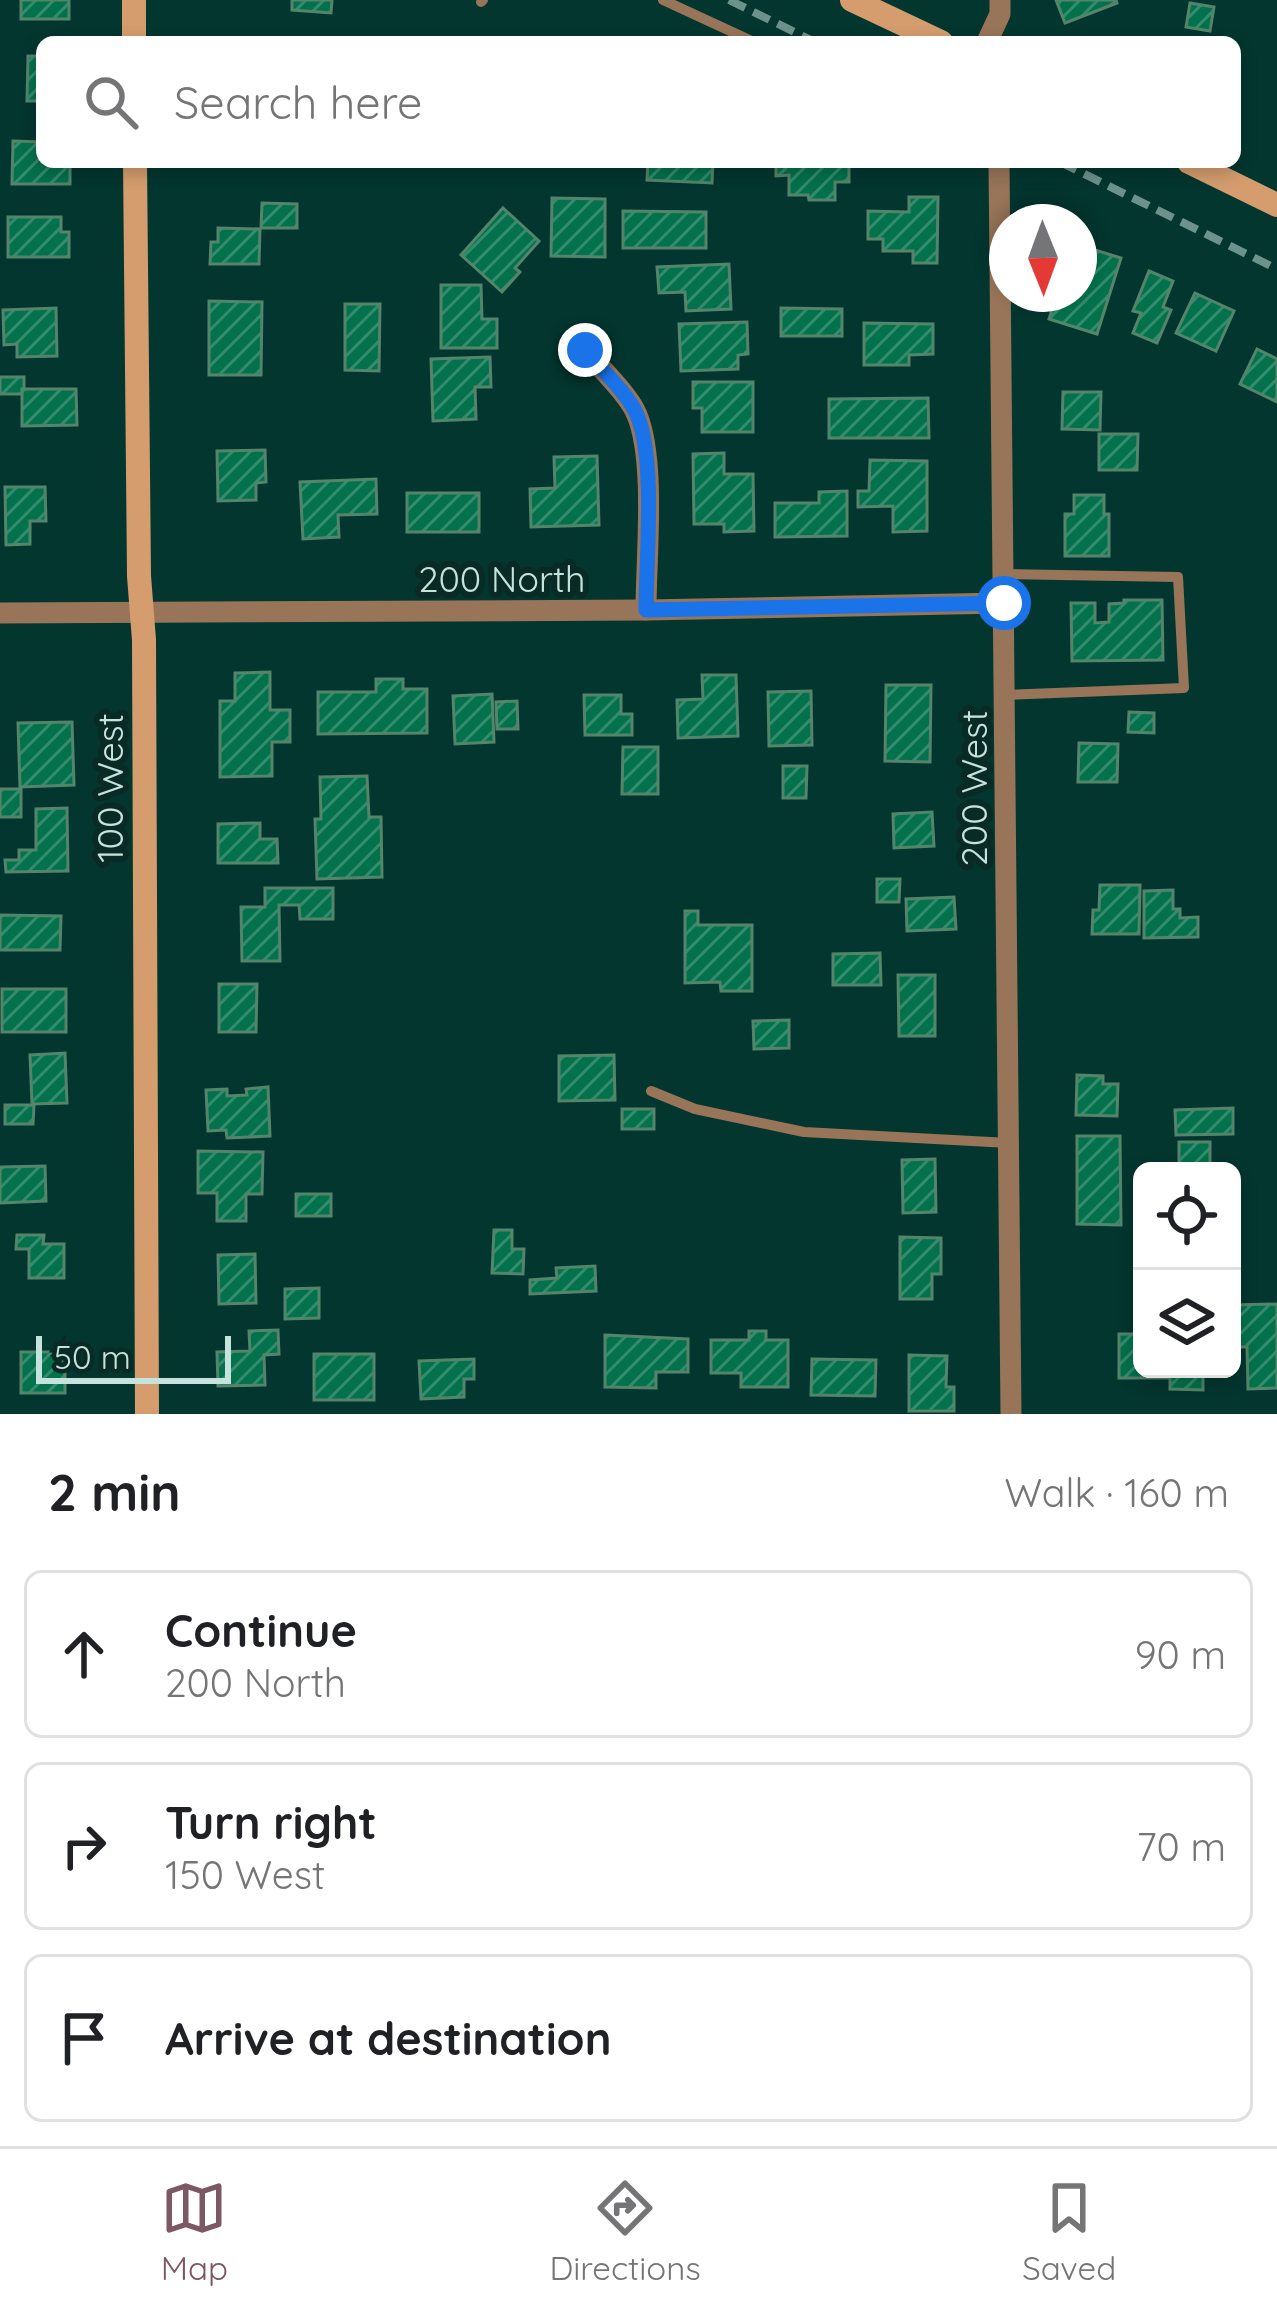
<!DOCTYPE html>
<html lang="en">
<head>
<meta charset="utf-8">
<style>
	:root { --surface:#fff; --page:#f2f2f2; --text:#202124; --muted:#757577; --line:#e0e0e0; --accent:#7e5764 }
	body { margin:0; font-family:Quicksand,sans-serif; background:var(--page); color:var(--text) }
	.controls { position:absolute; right:36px; bottom:36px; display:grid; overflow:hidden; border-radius:18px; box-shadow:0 6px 18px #0003 }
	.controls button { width:108px; height:108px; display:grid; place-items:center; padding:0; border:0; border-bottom:3px solid var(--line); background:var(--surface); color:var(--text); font:60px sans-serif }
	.compass { position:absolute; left:989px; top:204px; width:108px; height:108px; border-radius:50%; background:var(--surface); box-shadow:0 6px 18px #0003; rotate:179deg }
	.scale { position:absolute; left:36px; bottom:30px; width:195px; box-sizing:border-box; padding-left:12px; border:6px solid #c5e3dc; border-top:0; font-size:33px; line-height:42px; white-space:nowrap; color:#c5e3dc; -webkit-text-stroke:9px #092a25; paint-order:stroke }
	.stop { position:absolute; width:36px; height:36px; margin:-27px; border:9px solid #1a73e8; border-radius:50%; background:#fff }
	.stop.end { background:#1a73e8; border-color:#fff; box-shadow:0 3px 12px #0008 }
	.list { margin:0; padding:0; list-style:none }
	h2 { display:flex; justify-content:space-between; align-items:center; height:156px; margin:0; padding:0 48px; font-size:51px }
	h2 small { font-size:39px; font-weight:400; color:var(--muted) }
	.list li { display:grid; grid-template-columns:78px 1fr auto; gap:36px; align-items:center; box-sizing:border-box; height:168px; margin:0 24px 24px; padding:0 24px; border:3px solid var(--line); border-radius:18px }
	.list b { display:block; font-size:45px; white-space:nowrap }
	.list p { margin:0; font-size:39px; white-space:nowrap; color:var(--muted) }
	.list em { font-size:39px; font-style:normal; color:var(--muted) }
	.icon { flex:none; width:66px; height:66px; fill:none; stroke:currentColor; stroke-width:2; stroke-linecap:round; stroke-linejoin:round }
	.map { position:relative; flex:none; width:1277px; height:1414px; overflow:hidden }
	.search { position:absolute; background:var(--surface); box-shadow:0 6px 18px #0003; left:36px; right:36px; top:36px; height:132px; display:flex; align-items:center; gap:30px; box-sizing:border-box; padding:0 42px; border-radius:18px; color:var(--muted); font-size:45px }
	.sheet { height:732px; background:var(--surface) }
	nav { display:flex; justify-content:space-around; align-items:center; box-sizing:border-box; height:168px; border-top:3px solid var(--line); background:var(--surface); font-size:33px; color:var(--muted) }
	nav a { display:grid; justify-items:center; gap:6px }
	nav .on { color:var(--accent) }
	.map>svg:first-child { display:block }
	.building { fill:url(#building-hatch); stroke:#54846b; stroke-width:3 }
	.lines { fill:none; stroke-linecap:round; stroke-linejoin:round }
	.lane { stroke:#987558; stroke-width:10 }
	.street { stroke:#987558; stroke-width:21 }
	.secondary { stroke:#d59d6e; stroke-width:24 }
	.rail { stroke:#6b938c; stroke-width:8; stroke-dasharray:18 9; stroke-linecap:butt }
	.route { stroke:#1a73e8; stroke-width:15 }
	.labels { text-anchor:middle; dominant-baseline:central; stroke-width:12; stroke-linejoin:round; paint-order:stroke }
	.street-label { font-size:36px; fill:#c5e3dc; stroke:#092a25 }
</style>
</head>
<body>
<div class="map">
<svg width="1277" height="1414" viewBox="0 0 1277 1414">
	<defs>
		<pattern id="building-hatch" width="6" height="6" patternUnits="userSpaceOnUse" patternTransform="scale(3)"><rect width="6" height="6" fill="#03714b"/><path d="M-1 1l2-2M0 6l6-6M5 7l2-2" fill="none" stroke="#328c6d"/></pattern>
	</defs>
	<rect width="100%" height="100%" fill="#03362f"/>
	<g class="building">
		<rect x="21" y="0" width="48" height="19"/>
		<polygon points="292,0 332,0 331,13 292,10"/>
		<polygon points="1056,0 1116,0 1117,3 1065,23"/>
		<polygon points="1190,3 1214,7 1210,31 1186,27"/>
		<polygon points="28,56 42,56 42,101 27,101"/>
		<polygon points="13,141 42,142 42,162 70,162 70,184 12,184"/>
		<polygon points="648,162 713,162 712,183 647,180"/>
		<polygon points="776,162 849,162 849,182 835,182 835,200 809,200 808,195 789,195 789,175 776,176"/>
		<polygon points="909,197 938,197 937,263 913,263 913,251 883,251 883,239 868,239 868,211 909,212"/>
		<polygon points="552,198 605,199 605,257 551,256"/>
		<polygon points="262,203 297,204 297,228 261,228"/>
		<polygon points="503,208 539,241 515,268 520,272 502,292 461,255"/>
		<polygon points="623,211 706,212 706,248 623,248"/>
		<polygon points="8,217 61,217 61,232 69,232 69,257 8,257"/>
		<polygon points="218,228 260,229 259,264 210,264 211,242 218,242"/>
		<polygon points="1079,245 1121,258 1097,334 1049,319 1057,294 1079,294"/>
		<polygon points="729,264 731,309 686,311 685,292 659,293 657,267"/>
		<polygon points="1149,271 1173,281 1163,307 1171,310 1157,343 1133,333 1141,313 1133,311"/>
		<polygon points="441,285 481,285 482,319 497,319 497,348 441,348"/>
		<polygon points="1195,293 1234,311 1216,351 1176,333"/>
		<polygon points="209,301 262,302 261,375 209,375"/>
		<polygon points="345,304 380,304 379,371 345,370"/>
		<polygon points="56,308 57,356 17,357 17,344 4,345 3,310"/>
		<polygon points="781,308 842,309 842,336 781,336"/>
		<polygon points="747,322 748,354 738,355 738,369 681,371 679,324"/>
		<polygon points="864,323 933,324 933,354 909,355 909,365 864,365"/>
		<polygon points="1257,349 1277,359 1277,402 1240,384"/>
		<polygon points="490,357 491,387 475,387 476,419 433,421 431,359"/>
		<rect x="0" y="377" width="24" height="17"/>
		<polygon points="693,382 753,382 753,432 702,432 702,408 693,408"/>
		<polygon points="22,389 76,389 77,425 22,426"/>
		<polygon points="1063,392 1101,392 1100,430 1062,429"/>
		<polygon points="928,398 929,438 829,438 829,399"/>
		<polygon points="1099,434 1138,434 1137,470 1099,470"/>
		<polygon points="265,450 266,482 256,483 256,500 218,501 217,451"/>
		<polygon points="724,453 724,474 753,474 754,531 724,532 724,524 694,524 693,454"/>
		<polygon points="597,456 599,525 531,527 530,489 555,488 554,457"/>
		<polygon points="870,460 927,461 927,531 893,532 893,506 858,507 858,491 869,491"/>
		<polygon points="376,479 377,514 338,515 339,537 303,539 300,482"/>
		<polygon points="5,487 45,487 46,521 30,521 30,544 6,545"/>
		<polygon points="847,491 847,536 775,537 775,503 819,503 819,492"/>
		<rect x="407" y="493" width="72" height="39"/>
		<polygon points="1074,495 1104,495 1104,514 1109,514 1109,556 1065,556 1065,514 1074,514"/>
		<polygon points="1124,600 1162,600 1163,660 1072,661 1071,603 1095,603 1095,623 1109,622 1109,604 1124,603"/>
		<polygon points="270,672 270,710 290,710 290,742 272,742 272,776 220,777 220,701 235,701 235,673"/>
		<polygon points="702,675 736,675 738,736 678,738 677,700 703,699"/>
		<polygon points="376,679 403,679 403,689 427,689 427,733 318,734 318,692 376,692"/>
		<polygon points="886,685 931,685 930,762 885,761"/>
		<polygon points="811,691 812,745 769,746 768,692"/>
		<polygon points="492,694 494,742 455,744 453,696"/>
		<polygon points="584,695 621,695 621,714 632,714 632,735 585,735"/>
		<polygon points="517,701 518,729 497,729 496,702"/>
		<polygon points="1129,712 1154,713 1154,733 1128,732"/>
		<polygon points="72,722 74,785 20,787 18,723"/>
		<polygon points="1079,743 1118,744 1117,782 1078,782"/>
		<polygon points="623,747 658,747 658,794 622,794"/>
		<polygon points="783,766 807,766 806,798 783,798"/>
		<polygon points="367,776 369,817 381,817 382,877 317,879 315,819 321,819 320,777"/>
		<rect x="0" y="789" width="21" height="28"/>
		<polygon points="67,808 68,871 6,872 5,860 19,860 19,850 36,850 36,809"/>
		<polygon points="932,812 934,846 894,848 893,814"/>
		<polygon points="260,823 260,839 277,839 278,863 218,863 218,824"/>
		<polygon points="877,879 900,879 899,902 877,902"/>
		<polygon points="1100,885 1140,885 1139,934 1092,934 1093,910 1099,910"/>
		<polygon points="265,888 333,888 333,919 300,919 299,905 279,905 280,961 242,961 241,907 265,907"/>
		<polygon points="1173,890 1173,909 1180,909 1180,918 1198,917 1198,937 1144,938 1144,891"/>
		<polygon points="954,897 956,929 907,931 906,899"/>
		<polygon points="685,911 698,911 698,925 752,925 752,991 721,991 720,982 685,983"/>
		<polygon points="0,915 61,916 60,950 0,950"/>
		<polygon points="880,953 881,985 833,985 833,954"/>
		<polygon points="898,975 935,975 935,1036 899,1036"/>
		<polygon points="219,984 257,984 256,1032 219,1032"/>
		<rect x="2" y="989" width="64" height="43"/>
		<polygon points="789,1020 789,1048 754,1049 753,1021"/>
		<polygon points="65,1053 67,1103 32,1104 30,1055"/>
		<polygon points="614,1055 615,1100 559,1101 559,1056"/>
		<polygon points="1077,1075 1103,1076 1103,1084 1118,1084 1117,1116 1076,1115"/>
		<polygon points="268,1087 270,1136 227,1138 226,1130 208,1131 206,1090 227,1089 227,1096 247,1095 246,1089"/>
		<polygon points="5,1105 34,1105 33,1124 5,1124"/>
		<polygon points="1233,1108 1233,1134 1176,1135 1175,1110"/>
		<rect x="622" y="1109" width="32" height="20"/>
		<polygon points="1077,1136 1120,1136 1121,1225 1077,1224"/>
		<rect x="1179" y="1142" width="31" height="29"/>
		<polygon points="198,1151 263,1152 262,1194 246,1194 246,1221 217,1221 217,1193 198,1193"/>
		<polygon points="935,1159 936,1212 903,1213 902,1160"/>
		<polygon points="45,1166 46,1201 0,1203 0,1167"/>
		<rect x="296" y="1194" width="35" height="22"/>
		<polygon points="494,1230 512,1230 512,1249 524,1249 523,1274 492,1273"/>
		<polygon points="17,1235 44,1235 43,1244 64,1244 64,1278 29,1278 29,1249 16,1249"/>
		<polygon points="900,1237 941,1238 941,1274 932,1274 932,1299 900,1299"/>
		<polygon points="255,1254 256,1303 219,1304 218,1255"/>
		<polygon points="595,1266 596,1291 530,1294 530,1280 557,1278 556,1268"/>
		<polygon points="319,1288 319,1318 285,1319 285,1289"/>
		<polygon points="1277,1304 1277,1388 1248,1389 1247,1347 1232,1347 1232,1305"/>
		<polygon points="278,1330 279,1354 264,1355 265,1385 218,1386 217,1352 250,1351 249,1331"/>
		<polygon points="749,1331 766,1331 766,1340 788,1340 788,1387 741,1387 741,1373 711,1373 711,1340 749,1340"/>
		<polygon points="1119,1334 1142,1334 1142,1369 1203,1369 1203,1390 1170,1389 1170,1378 1119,1378"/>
		<polygon points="605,1335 688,1339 688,1372 656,1372 656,1388 605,1387"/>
		<rect x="21" y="1352" width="44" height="41"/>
		<rect x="314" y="1354" width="60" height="46"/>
		<polygon points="909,1355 947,1356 946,1387 954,1387 954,1411 909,1411"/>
		<polygon points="474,1359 474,1379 464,1379 464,1397 421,1399 419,1361"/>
		<polygon points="812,1359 876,1360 875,1396 811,1395"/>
	</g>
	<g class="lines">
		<g class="lane">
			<polyline points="663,0 754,42"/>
			<polyline points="481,2 483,0"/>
			<polyline points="1004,574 1178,577 1184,688 1005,695"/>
			<polyline points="651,1091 695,1109 804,1132 1009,1143"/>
		</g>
		<g class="street">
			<polyline points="987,42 1000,14 1000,0"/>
			<polyline points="999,162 1011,1414"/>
			<path d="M585,350C600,368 629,395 637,415C656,461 646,558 646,610"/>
			<polyline points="0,613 646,610 1004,603"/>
		</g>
		<g class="secondary">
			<polyline points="134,0 134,42"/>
			<polyline points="852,0 941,42"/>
			<polyline points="135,162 139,576 144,640 147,1414"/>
			<polyline points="1189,162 1277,205"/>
		</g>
		<g class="rail">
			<polyline points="729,0 815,42"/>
			<polyline points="1060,162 1277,269"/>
		</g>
	</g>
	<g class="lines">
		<path class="route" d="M585,350C600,368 629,395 637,415C656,460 646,559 646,610L1004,603"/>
	</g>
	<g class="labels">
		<g class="street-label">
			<text x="502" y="578">200 North</text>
			<text transform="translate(109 788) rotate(-90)">100 West</text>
			<text transform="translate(973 788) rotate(-90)">200 West</text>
		</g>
	</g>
</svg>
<div class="controls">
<button><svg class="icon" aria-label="locate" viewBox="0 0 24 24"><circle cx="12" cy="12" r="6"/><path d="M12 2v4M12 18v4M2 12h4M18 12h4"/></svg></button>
<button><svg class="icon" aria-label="layers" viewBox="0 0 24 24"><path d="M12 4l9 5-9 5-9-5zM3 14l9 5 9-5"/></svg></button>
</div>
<svg class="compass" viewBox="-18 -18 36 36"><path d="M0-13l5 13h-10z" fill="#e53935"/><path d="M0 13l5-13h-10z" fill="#757577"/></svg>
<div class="scale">50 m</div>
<div class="stop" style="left:1004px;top:603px"></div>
<div class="stop end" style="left:585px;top:350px"></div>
<div class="search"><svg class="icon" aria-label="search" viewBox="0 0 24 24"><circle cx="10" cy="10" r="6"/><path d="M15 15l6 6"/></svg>Search here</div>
</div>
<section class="sheet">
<h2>2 min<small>Walk · 160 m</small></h2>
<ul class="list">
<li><svg class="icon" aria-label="ahead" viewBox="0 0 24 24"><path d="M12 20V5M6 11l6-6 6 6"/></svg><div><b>Continue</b><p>200 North</p></div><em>90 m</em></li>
<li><svg class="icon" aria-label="right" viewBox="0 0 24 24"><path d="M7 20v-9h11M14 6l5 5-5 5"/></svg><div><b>Turn right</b><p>150 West</p></div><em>70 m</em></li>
<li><svg class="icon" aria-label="arrive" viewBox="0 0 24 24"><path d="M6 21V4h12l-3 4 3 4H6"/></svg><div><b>Arrive at destination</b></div></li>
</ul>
</section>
<nav>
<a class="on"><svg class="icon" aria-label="map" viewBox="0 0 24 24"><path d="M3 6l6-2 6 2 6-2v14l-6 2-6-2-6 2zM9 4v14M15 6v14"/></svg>Map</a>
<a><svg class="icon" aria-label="directions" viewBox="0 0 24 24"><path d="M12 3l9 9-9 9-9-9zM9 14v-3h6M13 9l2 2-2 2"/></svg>Directions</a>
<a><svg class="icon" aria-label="saved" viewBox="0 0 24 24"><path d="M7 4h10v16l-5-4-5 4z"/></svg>Saved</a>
</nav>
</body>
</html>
